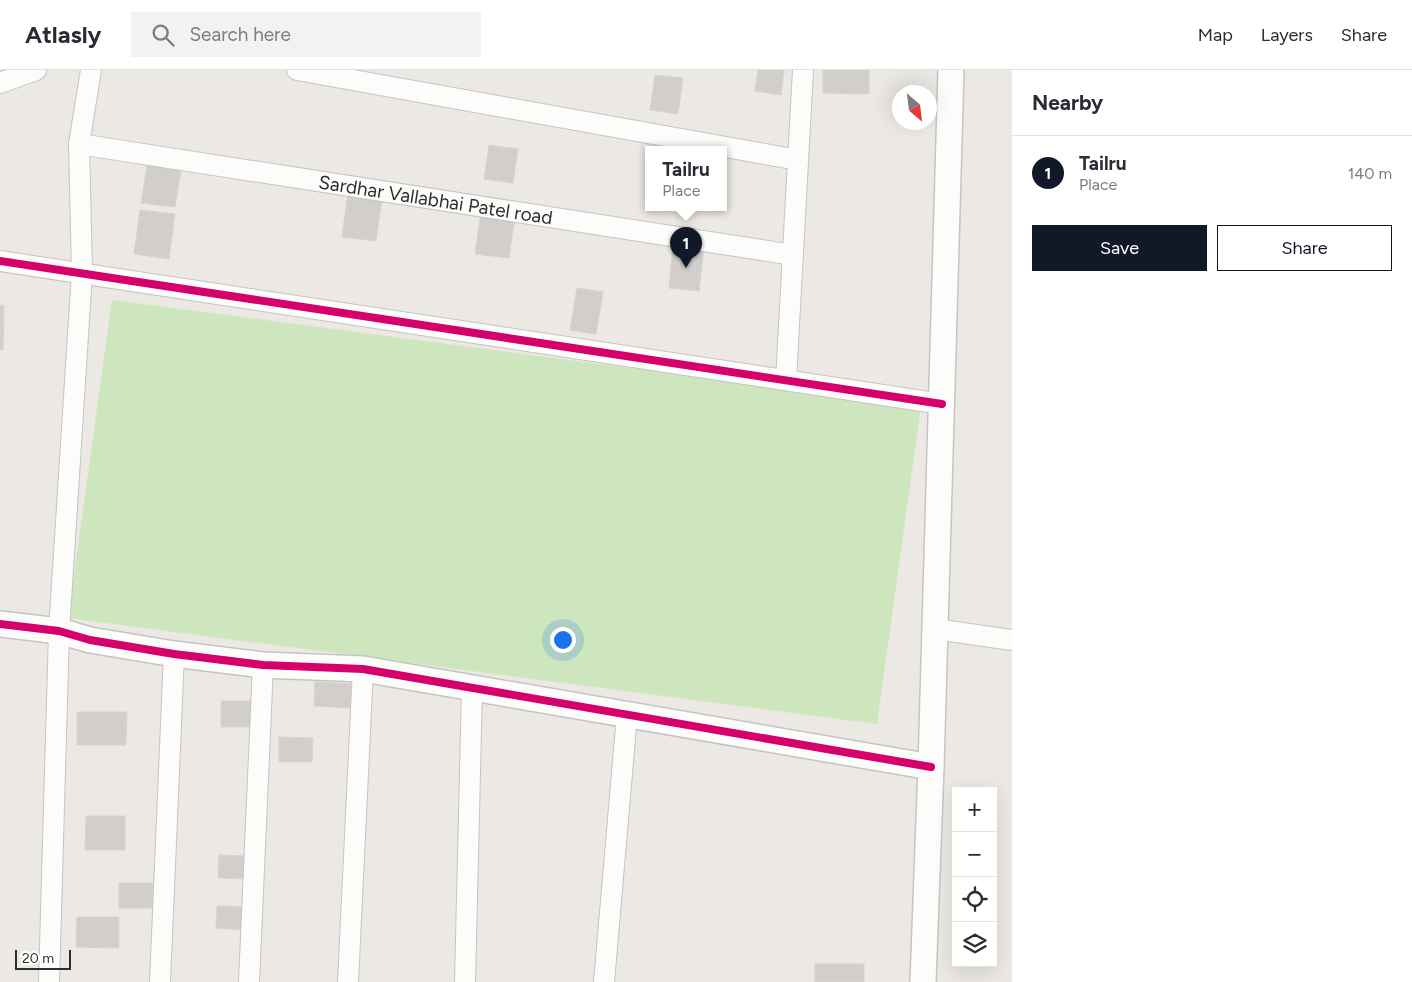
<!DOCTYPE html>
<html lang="en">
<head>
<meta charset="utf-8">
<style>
	:root { --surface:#fff; --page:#f2f2f3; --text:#2b2b33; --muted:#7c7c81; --line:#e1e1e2; --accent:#111827 }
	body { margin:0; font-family:Figtree,sans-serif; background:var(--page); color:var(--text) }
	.controls { position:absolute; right:15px; bottom:15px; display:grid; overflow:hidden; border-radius:0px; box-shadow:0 5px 20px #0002 }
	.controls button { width:45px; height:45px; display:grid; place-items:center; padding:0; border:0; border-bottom:1px solid var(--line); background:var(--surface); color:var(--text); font:25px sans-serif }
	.compass { position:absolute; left:892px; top:15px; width:45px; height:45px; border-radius:50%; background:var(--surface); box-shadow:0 5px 20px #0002; rotate:152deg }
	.scale { position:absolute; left:15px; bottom:12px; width:56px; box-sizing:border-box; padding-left:5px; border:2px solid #2e2e2e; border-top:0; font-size:14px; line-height:18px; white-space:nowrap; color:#2e2e2e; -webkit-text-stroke:4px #fff; paint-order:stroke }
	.you { position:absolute; left:562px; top:569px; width:18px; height:18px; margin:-12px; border:4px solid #fff; border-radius:50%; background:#1a73e8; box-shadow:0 0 0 8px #1a73e833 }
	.badge { display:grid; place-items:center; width:32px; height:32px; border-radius:50%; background:var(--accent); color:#fff; font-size:16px; font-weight:700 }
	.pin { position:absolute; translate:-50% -41px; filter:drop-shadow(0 1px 2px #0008) }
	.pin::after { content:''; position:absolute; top:26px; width:18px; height:15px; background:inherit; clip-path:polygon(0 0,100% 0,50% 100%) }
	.popup { position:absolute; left:645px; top:76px; width:82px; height:65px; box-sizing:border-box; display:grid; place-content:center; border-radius:0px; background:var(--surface); filter:drop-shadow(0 1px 4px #0005); font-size:16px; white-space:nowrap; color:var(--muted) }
	.popup b { font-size:19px; color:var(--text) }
	.popup::after { content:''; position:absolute; left:50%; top:100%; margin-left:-10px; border:10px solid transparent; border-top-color:var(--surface) }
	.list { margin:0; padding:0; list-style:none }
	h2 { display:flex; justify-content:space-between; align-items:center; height:65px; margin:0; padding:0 20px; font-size:21px }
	h2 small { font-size:16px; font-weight:400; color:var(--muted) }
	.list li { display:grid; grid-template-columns:32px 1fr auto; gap:15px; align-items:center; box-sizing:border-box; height:75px; padding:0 20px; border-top:1px solid var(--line) }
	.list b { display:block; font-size:19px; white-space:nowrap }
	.list p { margin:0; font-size:16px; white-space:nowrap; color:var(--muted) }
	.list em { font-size:16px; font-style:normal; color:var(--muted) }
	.actions { display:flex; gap:10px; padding:15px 20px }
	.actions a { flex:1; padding:11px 0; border:1px solid var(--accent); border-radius:0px; text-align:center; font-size:18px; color:var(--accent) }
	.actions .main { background:var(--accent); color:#fff }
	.icon { flex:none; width:28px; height:28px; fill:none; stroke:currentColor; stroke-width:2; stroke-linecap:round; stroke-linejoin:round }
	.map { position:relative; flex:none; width:1012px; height:912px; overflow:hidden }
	header { display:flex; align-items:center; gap:30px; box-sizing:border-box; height:70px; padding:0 25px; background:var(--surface); border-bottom:1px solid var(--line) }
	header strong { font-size:24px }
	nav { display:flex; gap:28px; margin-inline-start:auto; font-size:18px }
	.search { width:350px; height:45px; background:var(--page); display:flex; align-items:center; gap:12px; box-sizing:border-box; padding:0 18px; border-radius:0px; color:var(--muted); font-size:19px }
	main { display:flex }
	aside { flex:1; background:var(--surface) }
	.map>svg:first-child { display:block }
	.green { fill:#cee6be }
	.building { fill:#d1cecb; stroke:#d7d4d0 }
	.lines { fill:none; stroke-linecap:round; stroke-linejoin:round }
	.minor-casing { stroke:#c5c4c5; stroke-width:22 }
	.tertiary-casing { stroke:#c5c4c5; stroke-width:28 }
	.minor { stroke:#fcfcfb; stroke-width:20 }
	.tertiary { stroke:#fcfcfb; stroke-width:25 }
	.cycleway-casing { stroke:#fff; stroke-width:11 }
	.cycleway { stroke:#d6006c; stroke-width:8 }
	.labels { text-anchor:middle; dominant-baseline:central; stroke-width:4; stroke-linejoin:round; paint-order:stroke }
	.street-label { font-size:19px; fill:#2e2e2e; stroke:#fff }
</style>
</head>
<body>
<header>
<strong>Atlasly</strong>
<div class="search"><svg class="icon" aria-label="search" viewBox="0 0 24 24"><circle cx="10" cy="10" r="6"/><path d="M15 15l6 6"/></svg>Search here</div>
<nav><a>Map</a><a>Layers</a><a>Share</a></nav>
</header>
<main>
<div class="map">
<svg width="1012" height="912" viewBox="0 0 1012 912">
	<rect width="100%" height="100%" fill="#ece8e4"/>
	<polygon class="green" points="112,230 921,336 877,654 68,548"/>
	<g class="building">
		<polygon points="758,0 784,0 781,25 755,21"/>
		<polygon points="823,0 869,0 869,24 823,23"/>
		<polygon points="655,5 683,8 678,44 650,40"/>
		<polygon points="489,75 518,79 513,113 484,109"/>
		<polygon points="148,89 182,94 175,137 141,133"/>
		<polygon points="348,123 382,128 376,171 342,167"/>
		<polygon points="140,140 175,144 169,189 134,184"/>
		<polygon points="481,142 515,146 509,188 475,184"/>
		<polygon points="673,174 704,177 699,221 669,218"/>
		<polygon points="577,218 603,222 596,264 570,260"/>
		<polygon points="0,235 4,236 3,280 0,280"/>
		<polygon points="315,612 351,614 350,638 314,636"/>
		<rect x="221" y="631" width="34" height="26"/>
		<polygon points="77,642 127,642 126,675 77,675"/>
		<polygon points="279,667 313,668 312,692 279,692"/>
		<polygon points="86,746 125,746 125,780 85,780"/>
		<polygon points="219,785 249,786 248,809 218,808"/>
		<polygon points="119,813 153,813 152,838 119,838"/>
		<polygon points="217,836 248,837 247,860 216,858"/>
		<polygon points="77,847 119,847 119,878 76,877"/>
		<rect x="815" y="894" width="49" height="18"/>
	</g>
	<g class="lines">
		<g class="minor-casing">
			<g id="minor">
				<polyline points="297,0 798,90"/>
				<polyline points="0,13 36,0"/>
				<path id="s1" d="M79,74L793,185"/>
				<polyline points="0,191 942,334"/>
				<polyline points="786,310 803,0"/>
				<polyline points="935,559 1012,570"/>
				<polyline points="49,912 59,561 82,203 79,74 91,0"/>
				<polyline points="160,912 174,584"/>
				<polyline points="249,912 263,595"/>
				<polyline points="348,912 363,599"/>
				<polyline points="465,912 472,618"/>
				<polyline points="604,912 627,645"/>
			</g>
		</g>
		<g class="tertiary-casing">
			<g id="tertiary">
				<polyline points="0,554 59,561 90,570 174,584 263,595 363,599 931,697"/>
				<polyline points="923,912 931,697 951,0"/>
			</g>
		</g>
		<use href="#minor" class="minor"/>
		<use href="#tertiary" class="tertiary"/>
		<g class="cycleway-casing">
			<g id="cycleway">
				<polyline points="0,191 942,334"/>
				<polyline points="0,554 59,561 90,570 174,584 263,595 363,599 931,697"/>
			</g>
		</g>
		<use href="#cycleway" class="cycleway"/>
	</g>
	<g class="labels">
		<g class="street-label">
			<text stroke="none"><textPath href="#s1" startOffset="361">Sardhar Vallabhai Patel road</textPath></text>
		</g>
	</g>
</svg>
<div class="controls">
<button>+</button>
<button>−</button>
<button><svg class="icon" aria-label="locate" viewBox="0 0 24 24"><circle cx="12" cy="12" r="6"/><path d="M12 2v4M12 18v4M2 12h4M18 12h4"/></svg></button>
<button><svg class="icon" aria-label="layers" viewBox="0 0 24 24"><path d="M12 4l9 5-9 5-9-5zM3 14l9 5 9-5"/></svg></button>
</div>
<svg class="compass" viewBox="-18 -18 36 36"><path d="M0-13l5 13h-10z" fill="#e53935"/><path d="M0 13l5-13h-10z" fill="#7c7c81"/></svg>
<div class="scale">20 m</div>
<div class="you"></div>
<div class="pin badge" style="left:686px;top:198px">1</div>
<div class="popup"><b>Tailru</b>Place</div>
</div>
<aside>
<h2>Nearby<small></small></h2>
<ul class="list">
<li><span class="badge">1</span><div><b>Tailru</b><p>Place</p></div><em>140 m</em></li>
</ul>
<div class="actions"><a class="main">Save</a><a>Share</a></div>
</aside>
</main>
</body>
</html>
